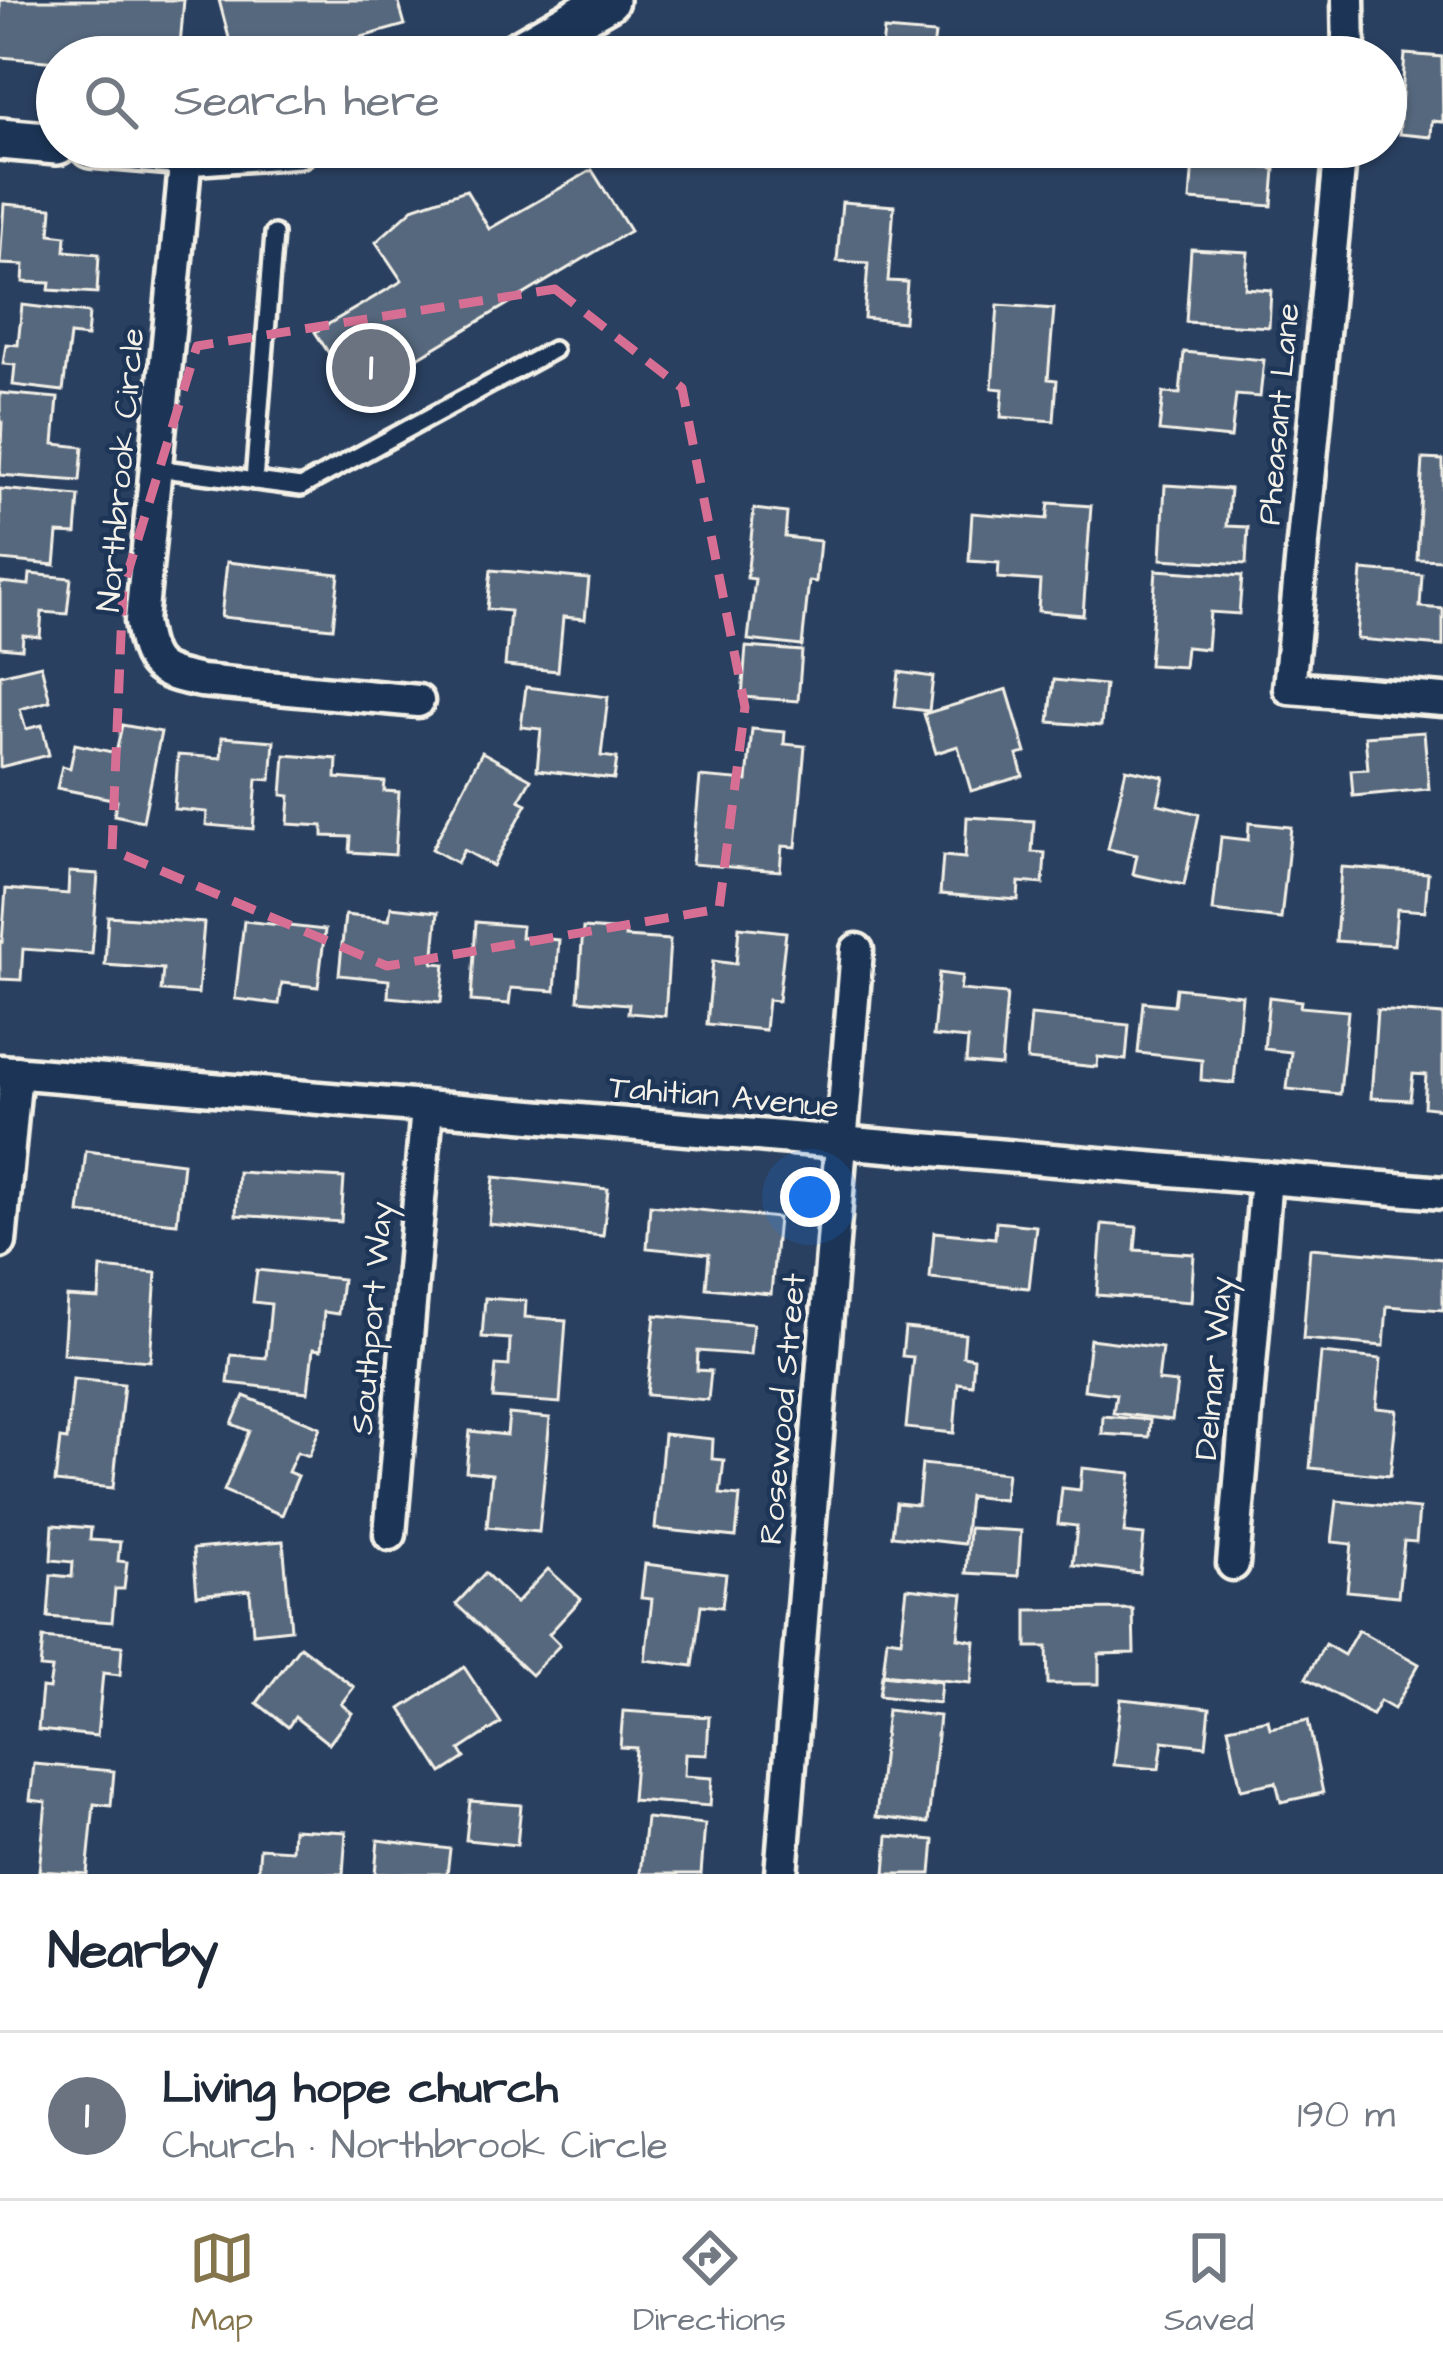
<!DOCTYPE html>
<html lang="en">
<head>
<meta charset="utf-8">
<style>
	:root { --surface:#fff; --page:#f2f2f3; --text:#1f2937; --muted:#747a83; --line:#e0e1e3; --accent:#84754c }
	body { margin:0; font-family:"Architects Daughter",sans-serif; background:var(--page); color:var(--text) }
	.you { position:absolute; left:810px; top:1197px; width:42px; height:42px; margin:-30px; border:9px solid #fff; border-radius:50%; background:#1a73e8; box-shadow:0 0 0 18px #1a73e833 }
	.badge { display:grid; place-items:center; width:78px; height:78px; border-radius:50%; background:var(--accent); color:#fff; font-size:39px; font-weight:700 }
	.pin { position:absolute; translate:-50% -50%; border:6px solid #fff; box-shadow:0 3px 12px #0006 }
	.list { margin:0; padding:0; list-style:none }
	h2 { display:flex; justify-content:space-between; align-items:center; height:156px; margin:0; padding:0 48px; font-size:51px }
	h2 small { font-size:39px; font-weight:400; color:var(--muted) }
	.list li { display:grid; grid-template-columns:78px 1fr auto; gap:36px; align-items:center; box-sizing:border-box; height:168px; padding:0 48px; border-top:3px solid var(--line) }
	.list b { display:block; font-size:45px; white-space:nowrap }
	.list p { margin:0; font-size:39px; white-space:nowrap; color:var(--muted) }
	.list em { font-size:39px; font-style:normal; color:var(--muted) }
	.icon { flex:none; width:66px; height:66px; fill:none; stroke:currentColor; stroke-width:2; stroke-linecap:round; stroke-linejoin:round }
	.map { position:relative; flex:none; width:1443px; height:1874px; overflow:hidden }
	.search { position:absolute; background:var(--surface); box-shadow:0 3px 9px #0004; left:36px; right:36px; top:36px; height:132px; display:flex; align-items:center; gap:30px; box-sizing:border-box; padding:0 42px; border-radius:66px; color:var(--muted); font-size:45px }
	.sheet { height:324px; background:var(--surface) }
	nav { display:flex; justify-content:space-around; align-items:center; box-sizing:border-box; height:168px; border-top:3px solid var(--line); background:var(--surface); font-size:33px; color:var(--muted) }
	nav a { display:grid; justify-items:center; gap:6px }
	nav .on { color:var(--accent) }
	.map>svg:first-child { display:block }
	.building { fill:#56677d; stroke:#f4f1e8; stroke-width:3 }
	.lines { fill:none; stroke-linecap:round; stroke-linejoin:round }
	.service-casing { stroke:#f4f1e8; stroke-width:24 }
	.minor-casing { stroke:#f4f1e8; stroke-width:39 }
	.tertiary-casing { stroke:#f4f1e8; stroke-width:48 }
	.service { stroke:#1d3557; stroke-width:15 }
	.minor { stroke:#1d3557; stroke-width:30 }
	.tertiary { stroke:#1d3557; stroke-width:39 }
	.marked { fill:none; stroke:#d66f93; stroke-width:9; stroke-dasharray:24 15; stroke-linejoin:round }
	.labels { text-anchor:middle; dominant-baseline:central; stroke-width:9; stroke-linejoin:round; paint-order:stroke }
	.street-label { font-size:33px; fill:#f4f1e8; stroke:#1d3557 }
</style>
</head>
<body>
<div class="map">
<svg width="1443" height="1874" viewBox="0 0 1443 1874">
	<rect width="100%" height="100%" fill="#2a4060"/>
	<filter id="ink" filterUnits="userSpaceOnUse"><feTurbulence type="fractalNoise" baseFrequency=".00833" numOctaves="2"/><feDisplacementMap in="SourceGraphic" scale="24" xChannelSelector="R" yChannelSelector="G"/><feConvolveMatrix kernelMatrix="1 2 1 2 8 2 1 2 1" color-interpolation-filters="sRGB"/></filter>
	<g filter="url(#ink)">
		<g class="building">
			<polygon points="0,0 184,0 179,57 57,57 57,62 0,57"/>
			<polygon points="219,0 398,0 405,25 290,57 234,57"/>
			<polygon points="884,30 935,34 932,57 881,57"/>
			<polygon points="1204,35 1280,44 1278,57 1201,57"/>
			<polygon points="972,46 1014,50 1013,57 971,57"/>
			<polygon points="1405,54 1442,57 1443,122 1432,121 1431,137 1399,134"/>
			<polygon points="1194,147 1257,147 1255,167 1275,169 1272,206 1190,200"/>
			<polygon points="592,170 630,231 356,395 315,332 402,281 376,242 415,207 466,190 489,229"/>
			<polygon points="842,202 894,206 888,281 907,282 904,322 864,318 868,263 837,261"/>
			<polygon points="4,204 52,208 50,234 66,236 65,251 99,254 97,293 49,290 50,283 23,282 24,265 0,264"/>
			<polygon points="1191,249 1248,252 1245,288 1271,290 1269,327 1186,322"/>
			<polygon points="22,305 89,313 87,337 70,335 63,391 13,385 15,365 3,364 6,344 18,345"/>
			<polygon points="998,305 1054,309 1048,379 1057,380 1054,421 1001,417 1003,389 992,388"/>
			<polygon points="1184,352 1264,360 1260,397 1236,395 1231,438 1159,431 1163,393 1180,394"/>
			<polygon points="0,393 58,398 54,444 83,447 80,481 0,475 2,422 0,422"/>
			<polygon points="1423,459 1443,460 1443,560 1417,559"/>
			<polygon points="1165,485 1230,489 1227,526 1248,527 1246,564 1161,559"/>
			<polygon points="0,489 79,496 76,534 58,533 55,565 0,560"/>
			<polygon points="1049,503 1091,506 1083,615 1038,611 1040,581 998,578 999,563 969,561 972,513 1047,519"/>
			<polygon points="754,509 787,513 785,537 820,541 816,582 809,581 802,646 748,640 755,579 747,578"/>
			<polygon points="227,562 339,574 333,628 221,617"/>
			<polygon points="491,570 589,579 585,619 563,617 558,671 505,666 510,611 487,609"/>
			<polygon points="1156,570 1242,576 1239,614 1210,612 1207,649 1186,647 1184,667 1149,665"/>
			<polygon points="1362,570 1422,575 1420,607 1443,609 1443,646 1357,639"/>
			<polygon points="30,574 71,578 67,614 42,612 40,637 23,635 22,649 0,647 0,582 29,585"/>
			<polygon points="746,647 802,651 798,701 742,697"/>
			<polygon points="41,665 50,701 20,709 26,729 42,725 49,755 0,767 0,675"/>
			<polygon points="899,672 933,677 929,711 895,707"/>
			<polygon points="1054,680 1105,685 1101,726 1049,722"/>
			<polygon points="526,687 608,697 601,756 617,758 614,779 537,770 541,729 521,727"/>
			<polygon points="1007,689 1026,753 1017,755 1023,776 971,791 958,746 936,753 924,714"/>
			<polygon points="122,725 161,732 143,821 114,815 117,800 57,788 62,766 70,768 75,744 116,753"/>
			<polygon points="752,729 785,732 784,744 805,746 796,847 782,846 780,871 692,864 700,777 747,781"/>
			<polygon points="1424,732 1429,789 1353,796 1351,770 1368,769 1365,736"/>
			<polygon points="222,737 274,741 271,780 257,779 253,829 206,825 207,812 174,809 178,755 221,758"/>
			<polygon points="482,752 531,779 519,800 527,804 493,866 464,850 457,863 432,849"/>
			<polygon points="285,755 337,759 336,778 385,782 384,791 399,792 395,855 350,852 351,837 323,836 323,826 288,824 290,796 282,795"/>
			<polygon points="1126,769 1164,777 1158,804 1199,814 1184,885 1133,874 1137,855 1108,849"/>
			<polygon points="967,817 1034,821 1032,852 1045,853 1043,884 1019,882 1018,900 940,894 943,856 965,858"/>
			<polygon points="1249,823 1291,827 1281,919 1213,911 1221,837 1248,840"/>
			<polygon points="1341,867 1428,873 1425,911 1397,909 1394,945 1336,941"/>
			<polygon points="69,872 98,874 92,954 23,949 21,980 0,979 0,941 2,942 6,889 68,894"/>
			<polygon points="391,907 438,912 433,963 445,964 441,1002 388,997 389,980 339,975 345,915 389,920"/>
			<polygon points="108,916 204,923 198,994 161,991 163,969 105,965"/>
			<polygon points="244,921 325,930 318,987 282,983 279,1004 235,999"/>
			<polygon points="476,922 522,926 521,937 559,940 555,991 511,988 509,1004 471,1001"/>
			<polygon points="739,927 786,932 778,1001 768,1000 765,1030 707,1024 713,961 736,964"/>
			<polygon points="583,928 625,931 625,937 670,940 665,1016 628,1013 629,1004 578,1000"/>
			<polygon points="939,973 962,976 960,990 1007,994 1001,1066 966,1063 968,1039 933,1036"/>
			<polygon points="1176,988 1242,995 1234,1083 1201,1080 1202,1060 1138,1053 1143,1002 1174,1005"/>
			<polygon points="1269,997 1301,1001 1300,1007 1348,1011 1340,1094 1287,1089 1291,1052 1264,1049"/>
			<polygon points="1377,1010 1443,1015 1443,1109 1424,1107 1426,1075 1413,1074 1410,1100 1371,1098"/>
			<polygon points="1031,1015 1129,1025 1126,1060 1098,1057 1097,1067 1027,1060"/>
			<polygon points="86,1151 183,1163 177,1223 79,1213"/>
			<polygon points="238,1172 344,1178 341,1222 236,1215"/>
			<polygon points="494,1177 608,1189 603,1236 489,1224"/>
			<polygon points="650,1205 778,1218 771,1294 706,1288 709,1254 647,1248"/>
			<polygon points="996,1222 1036,1226 1029,1288 930,1278 934,1232 995,1238"/>
			<polygon points="1102,1224 1137,1227 1135,1250 1194,1254 1191,1302 1097,1295"/>
			<polygon points="1310,1248 1443,1259 1443,1310 1387,1306 1384,1346 1303,1339"/>
			<polygon points="101,1268 156,1273 150,1361 63,1354 67,1297 99,1299"/>
			<polygon points="257,1270 342,1279 338,1314 324,1312 321,1350 313,1349 308,1392 228,1383 231,1355 266,1358 271,1304 253,1302"/>
			<polygon points="485,1298 526,1301 525,1317 566,1320 560,1403 493,1398 496,1365 509,1366 510,1339 482,1337"/>
			<polygon points="655,1315 753,1324 750,1355 698,1351 697,1370 711,1371 708,1400 647,1395"/>
			<polygon points="905,1328 965,1334 963,1356 974,1358 972,1385 958,1383 954,1433 906,1428 913,1357 902,1356"/>
			<polygon points="1090,1339 1162,1348 1158,1381 1177,1383 1172,1420 1113,1413 1116,1394 1084,1390"/>
			<polygon points="1321,1353 1381,1359 1376,1408 1397,1410 1390,1476 1310,1468"/>
			<polygon points="73,1379 124,1384 113,1488 55,1482 60,1439 67,1440"/>
			<polygon points="244,1396 320,1427 309,1456 297,1452 288,1472 298,1476 282,1515 224,1491 249,1431 232,1424"/>
			<polygon points="509,1414 550,1418 539,1532 487,1527 492,1474 466,1471 470,1431 507,1435"/>
			<polygon points="1103,1416 1150,1420 1149,1437 1102,1434"/>
			<polygon points="664,1434 713,1439 712,1459 724,1460 720,1494 740,1496 736,1537 655,1529"/>
			<polygon points="922,1464 1007,1473 1004,1500 969,1496 964,1544 892,1536 896,1503 918,1505"/>
			<polygon points="1082,1468 1131,1473 1124,1533 1144,1535 1140,1573 1073,1565 1077,1526 1058,1524 1062,1488 1080,1490"/>
			<polygon points="1337,1501 1419,1509 1416,1542 1404,1541 1398,1596 1347,1591 1352,1544 1332,1542"/>
			<polygon points="53,1525 91,1528 90,1540 120,1542 118,1561 127,1562 124,1589 115,1589 112,1622 48,1617 51,1575 72,1577 73,1562 51,1560"/>
			<polygon points="969,1528 1021,1531 1018,1576 966,1573"/>
			<polygon points="283,1541 291,1629 253,1633 250,1590 197,1595 193,1549"/>
			<polygon points="645,1564 726,1574 722,1607 701,1605 693,1666 645,1660 652,1599 641,1598"/>
			<polygon points="548,1569 581,1599 549,1634 560,1645 531,1675 456,1604 485,1573 516,1603"/>
			<polygon points="907,1588 963,1594 958,1638 975,1641 971,1683 883,1674 887,1638 901,1640"/>
			<polygon points="1133,1609 1134,1653 1099,1654 1099,1684 1048,1684 1047,1647 1027,1647 1027,1610"/>
			<polygon points="1358,1630 1419,1664 1394,1709 1380,1701 1372,1715 1306,1678 1325,1644 1344,1655"/>
			<polygon points="43,1638 122,1646 120,1675 103,1673 97,1736 38,1730 42,1688 49,1689 52,1669 40,1668"/>
			<polygon points="300,1646 354,1687 341,1704 352,1713 329,1744 295,1717 288,1727 257,1703"/>
			<polygon points="464,1667 501,1723 460,1750 465,1758 442,1773 401,1709"/>
			<polygon points="882,1675 941,1682 939,1703 879,1696"/>
			<polygon points="1121,1699 1210,1708 1206,1746 1163,1741 1159,1769 1114,1765"/>
			<polygon points="887,1710 939,1716 928,1823 876,1817"/>
			<polygon points="623,1711 709,1717 707,1755 685,1754 684,1776 712,1778 710,1806 632,1800 636,1748 620,1747"/>
			<polygon points="1268,1719 1270,1728 1308,1720 1323,1793 1281,1802 1276,1782 1241,1789 1228,1727"/>
			<polygon points="34,1764 114,1771 111,1806 94,1804 87,1874 39,1871 46,1802 30,1800"/>
			<polygon points="470,1801 521,1805 517,1845 466,1840"/>
			<polygon points="646,1818 705,1824 701,1874 640,1874"/>
			<polygon points="293,1829 346,1832 343,1874 258,1874 260,1848 292,1850"/>
			<polygon points="888,1836 934,1840 931,1874 885,1874"/>
			<polygon points="378,1840 450,1849 447,1874 375,1874"/>
		</g>
		<g class="lines">
			<g class="service-casing">
				<g id="service">
					<polyline points="156,468 301,487 553,350"/>
					<polyline points="254,481 274,234"/>
				</g>
			</g>
			<g class="minor-casing">
				<g id="minor">
					<polyline points="1348,0 1349,57"/>
					<polyline points="1341,147 1289,688 1443,700"/>
					<path d="M186,155L141,621C148,667 156,672 201,681L418,701"/>
					<polyline points="0,1071 1443,1193"/>
					<polyline points="0,1242 16,1072"/>
					<polyline points="390,1534 427,1108"/>
					<polyline points="1233,1564 1266,1178"/>
					<polyline points="781,1874 857,950"/>
				</g>
			</g>
			<g class="tertiary-casing">
				<g id="tertiary">
					<polyline points="509,57 608,0"/>
					<polyline points="0,139 57,144"/>
					<polyline points="91,147 186,155 298,147"/>
				</g>
			</g>
			<use href="#service" class="service"/>
			<use href="#minor" class="minor"/>
			<use href="#tertiary" class="tertiary"/>
		</g>
	</g>
	<path class="marked" d="M555,289L682,388L745,707L719,909L387,966L112,850L123,588L197,346Z"/>
	<g class="labels">
		<g class="street-label">
			<text transform="translate(1279 414) rotate(-85)">Pheasant Lane</text>
			<text transform="translate(121 470) rotate(-85)">Northbrook Circle</text>
			<text transform="translate(724 1097) rotate(5)">Tahitian Avenue</text>
			<text transform="translate(372 1318) rotate(-85)">Southport Way</text>
			<text transform="translate(1214 1368) rotate(-85)">Delmar Way</text>
			<text transform="translate(783 1409) rotate(-85)">Rosewood Street</text>
		</g>
	</g>
</svg>
<div class="you"></div>
<div class="pin badge" style="left:371px;top:368px;background:#6b7280">1</div>
<div class="search"><svg class="icon" aria-label="search" viewBox="0 0 24 24"><circle cx="10" cy="10" r="6"/><path d="M15 15l6 6"/></svg>Search here</div>
</div>
<section class="sheet">
<h2>Nearby<small></small></h2>
<ul class="list">
<li><span class="badge" style="background:#6b7280">1</span><div><b>Living hope church</b><p>Church · Northbrook Circle</p></div><em>190 m</em></li>
</ul>
</section>
<nav>
<a class="on"><svg class="icon" aria-label="map" viewBox="0 0 24 24"><path d="M3 6l6-2 6 2 6-2v14l-6 2-6-2-6 2zM9 4v14M15 6v14"/></svg>Map</a>
<a><svg class="icon" aria-label="directions" viewBox="0 0 24 24"><path d="M12 3l9 9-9 9-9-9zM9 14v-3h6M13 9l2 2-2 2"/></svg>Directions</a>
<a><svg class="icon" aria-label="saved" viewBox="0 0 24 24"><path d="M7 4h10v16l-5-4-5 4z"/></svg>Saved</a>
</nav>
</body>
</html>
